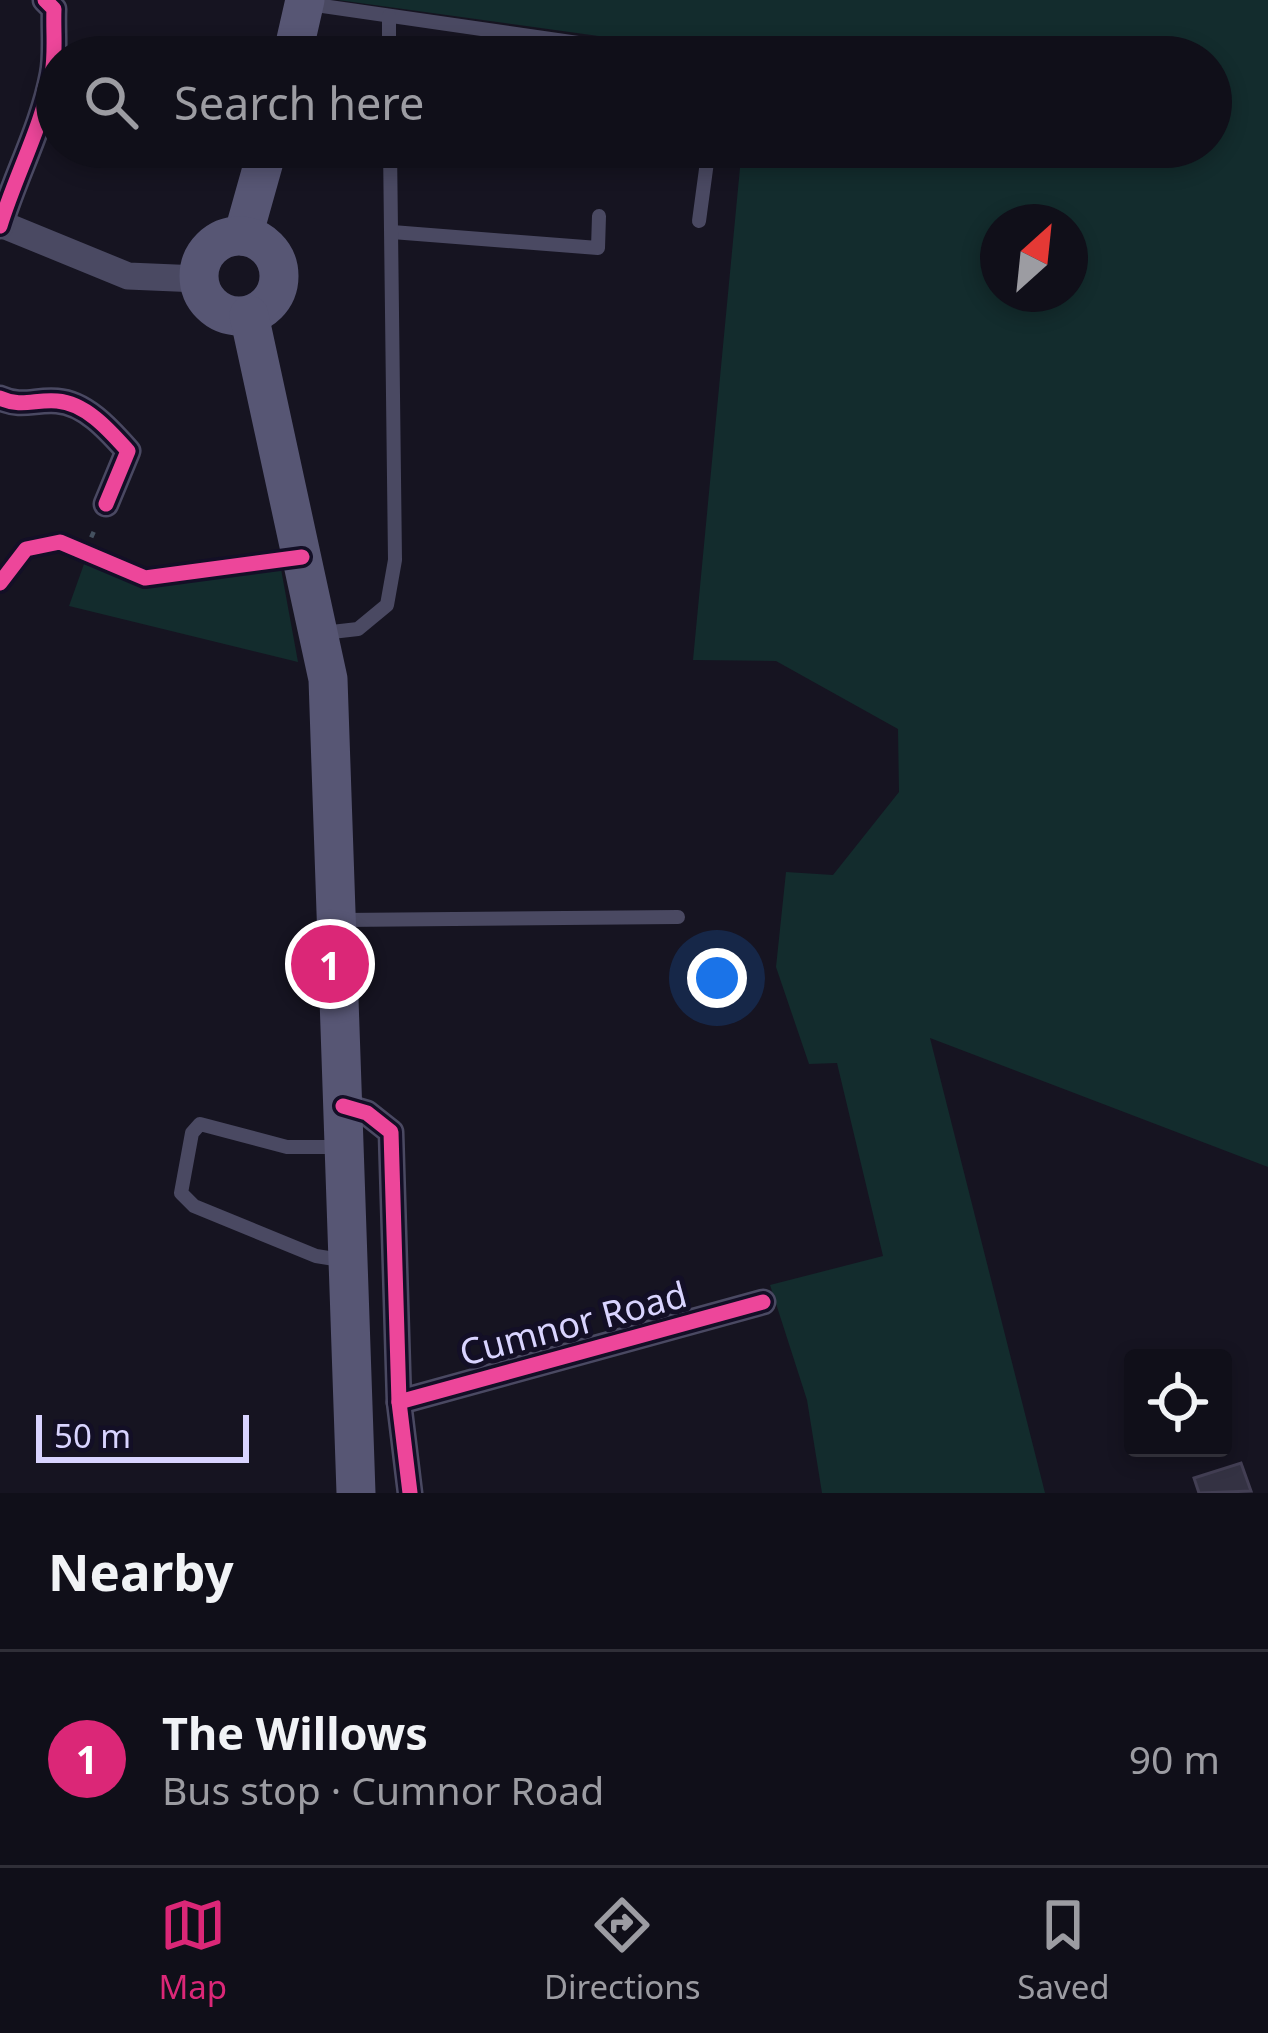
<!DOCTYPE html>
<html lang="en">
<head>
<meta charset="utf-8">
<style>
	:root { --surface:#100f19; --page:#1e1d26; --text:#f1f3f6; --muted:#9c9ca2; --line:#302f38; --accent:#db2777 }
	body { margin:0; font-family:"Noto Sans",sans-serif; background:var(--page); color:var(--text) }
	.controls { position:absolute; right:36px; bottom:36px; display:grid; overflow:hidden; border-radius:12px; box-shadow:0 6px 18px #0003 }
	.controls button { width:108px; height:108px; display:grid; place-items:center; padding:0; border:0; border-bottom:3px solid var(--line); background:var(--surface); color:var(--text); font:60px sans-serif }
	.compass { position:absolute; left:980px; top:204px; width:108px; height:108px; border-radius:50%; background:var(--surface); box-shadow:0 6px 18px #0003; rotate:27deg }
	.scale { position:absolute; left:36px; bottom:30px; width:213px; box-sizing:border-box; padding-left:12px; border:6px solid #d9d4ff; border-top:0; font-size:33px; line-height:42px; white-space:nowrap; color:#d9d4ff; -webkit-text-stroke:9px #130f26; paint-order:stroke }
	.you { position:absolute; left:717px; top:978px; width:42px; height:42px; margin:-30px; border:9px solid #fff; border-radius:50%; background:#1a73e8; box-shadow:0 0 0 18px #1a73e833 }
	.badge { display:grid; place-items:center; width:78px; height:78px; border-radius:50%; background:var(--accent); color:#fff; font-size:39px; font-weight:700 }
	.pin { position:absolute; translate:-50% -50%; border:6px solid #fff; box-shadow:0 3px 12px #0006 }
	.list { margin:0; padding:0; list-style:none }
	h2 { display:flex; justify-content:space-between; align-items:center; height:156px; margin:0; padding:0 48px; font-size:51px }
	h2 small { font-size:39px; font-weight:400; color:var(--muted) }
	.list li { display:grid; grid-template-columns:78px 1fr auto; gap:36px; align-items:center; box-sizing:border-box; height:216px; padding:0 48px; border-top:3px solid var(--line) }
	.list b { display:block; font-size:45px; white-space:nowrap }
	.list p { margin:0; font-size:39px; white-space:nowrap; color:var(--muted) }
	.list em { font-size:39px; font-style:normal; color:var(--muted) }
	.icon { flex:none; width:66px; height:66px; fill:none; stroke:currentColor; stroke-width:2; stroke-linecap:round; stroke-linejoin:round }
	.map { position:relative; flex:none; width:1268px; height:1493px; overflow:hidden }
	.search { position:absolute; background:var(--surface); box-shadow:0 6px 18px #0003; left:36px; right:36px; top:36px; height:132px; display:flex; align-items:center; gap:30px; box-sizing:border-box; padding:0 42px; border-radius:66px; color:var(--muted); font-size:45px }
	.sheet { height:372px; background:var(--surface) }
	nav { display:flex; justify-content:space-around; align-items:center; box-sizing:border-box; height:168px; border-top:3px solid var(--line); background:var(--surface); font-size:33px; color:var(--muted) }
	nav a { display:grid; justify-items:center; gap:6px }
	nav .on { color:var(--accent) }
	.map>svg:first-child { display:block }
	.green { fill:#132c2d; fill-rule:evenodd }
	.building { fill:#343243; stroke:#433f54; stroke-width:3 }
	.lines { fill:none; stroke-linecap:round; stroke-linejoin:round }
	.path { stroke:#44505f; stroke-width:4.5; stroke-dasharray:6 9; stroke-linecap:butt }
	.lane { stroke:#4a4962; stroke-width:14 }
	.street { stroke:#4a4962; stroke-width:27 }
	.secondary { stroke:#575674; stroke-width:39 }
	.cycleway-casing { stroke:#130f26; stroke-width:22 }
	.cycleway { stroke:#ed469a; stroke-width:15 }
	.labels { text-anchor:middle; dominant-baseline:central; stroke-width:10; stroke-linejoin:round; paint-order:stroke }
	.street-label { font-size:36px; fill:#d9d4ff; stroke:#130f26 }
</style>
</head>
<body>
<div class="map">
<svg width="1268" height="1493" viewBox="0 0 1268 1493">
	<rect width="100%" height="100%" fill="#161421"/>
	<g class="green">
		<path d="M338,0H1268V1167L930,1038L1045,1493H822L807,1400L770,1285L883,1256L837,1063L809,1064L776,967L786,872L833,875L899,792L898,729L776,661L693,660L742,147H1211V57H750ZM998,222H1070V294H998Z"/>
		<polygon points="84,564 134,581 281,569 298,662 69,606"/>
	</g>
	<polygon class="building" points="1241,1463 1251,1491 1199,1493 1194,1478"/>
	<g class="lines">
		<polyline class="path" points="85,551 95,529"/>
		<g class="lane">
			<polyline points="309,4 675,57"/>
			<polyline points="389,16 389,57"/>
			<polyline points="603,160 605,147"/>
			<polyline points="699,221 709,147"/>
			<polyline points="392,232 598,248 599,216"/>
			<polyline points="323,633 358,629 387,605 395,560 390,147"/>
			<polyline points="342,920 678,917"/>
			<polyline points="339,1147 287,1147 200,1124 192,1133 181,1193 194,1206 316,1256 347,1261"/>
		</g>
		<g class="street">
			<polyline points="1,224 128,276 199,279"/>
			<path d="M0,226C16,174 42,127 52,74C56,54 53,30 54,9L45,0"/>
			<path d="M0,398C22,408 35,399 57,401C86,403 110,431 128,451L106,504"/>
			<polyline points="343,1106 367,1113 391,1132 399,1402 410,1493"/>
			<polyline points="399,1402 763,1302"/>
		</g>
		<g class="secondary">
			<polyline points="292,57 305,0"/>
			<polyline points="243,236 268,147"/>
			<circle cx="239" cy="276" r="40"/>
			<polyline points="249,315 328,679 356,1493"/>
		</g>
		<g class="cycleway-casing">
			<g id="cycleway">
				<path d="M0,226C16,174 42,127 52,74C56,54 53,30 54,9L45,0"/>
				<path d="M0,398C22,408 35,399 57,401C86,403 110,431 128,451L106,504"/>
				<polyline points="0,583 26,549 60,542 145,578 302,557"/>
				<polyline points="343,1106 367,1113 391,1132 399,1402 410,1493"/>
				<polyline points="399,1402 763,1302"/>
			</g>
		</g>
		<use href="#cycleway" class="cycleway"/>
	</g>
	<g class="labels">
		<g class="street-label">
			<text transform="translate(573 1323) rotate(-15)">Cumnor Road</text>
		</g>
	</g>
</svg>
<div class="controls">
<button><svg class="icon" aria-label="locate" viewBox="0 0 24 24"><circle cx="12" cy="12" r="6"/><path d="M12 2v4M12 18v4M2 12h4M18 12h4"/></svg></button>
</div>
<svg class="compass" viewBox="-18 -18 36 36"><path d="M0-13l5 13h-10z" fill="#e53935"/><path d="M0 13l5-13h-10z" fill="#9c9ca2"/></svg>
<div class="scale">50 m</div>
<div class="you"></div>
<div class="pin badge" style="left:330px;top:964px">1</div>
<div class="search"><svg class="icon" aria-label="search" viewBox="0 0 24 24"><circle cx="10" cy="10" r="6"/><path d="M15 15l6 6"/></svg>Search here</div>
</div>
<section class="sheet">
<h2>Nearby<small></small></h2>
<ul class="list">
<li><span class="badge">1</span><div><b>The Willows</b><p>Bus stop · Cumnor Road</p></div><em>90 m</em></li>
</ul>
</section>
<nav>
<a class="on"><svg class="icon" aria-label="map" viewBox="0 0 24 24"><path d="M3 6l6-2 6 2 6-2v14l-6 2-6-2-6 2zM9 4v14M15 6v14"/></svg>Map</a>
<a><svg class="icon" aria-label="directions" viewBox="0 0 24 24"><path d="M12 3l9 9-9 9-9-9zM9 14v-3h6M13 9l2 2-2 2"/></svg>Directions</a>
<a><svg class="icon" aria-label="saved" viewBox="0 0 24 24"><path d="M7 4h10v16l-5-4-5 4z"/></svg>Saved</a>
</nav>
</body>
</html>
